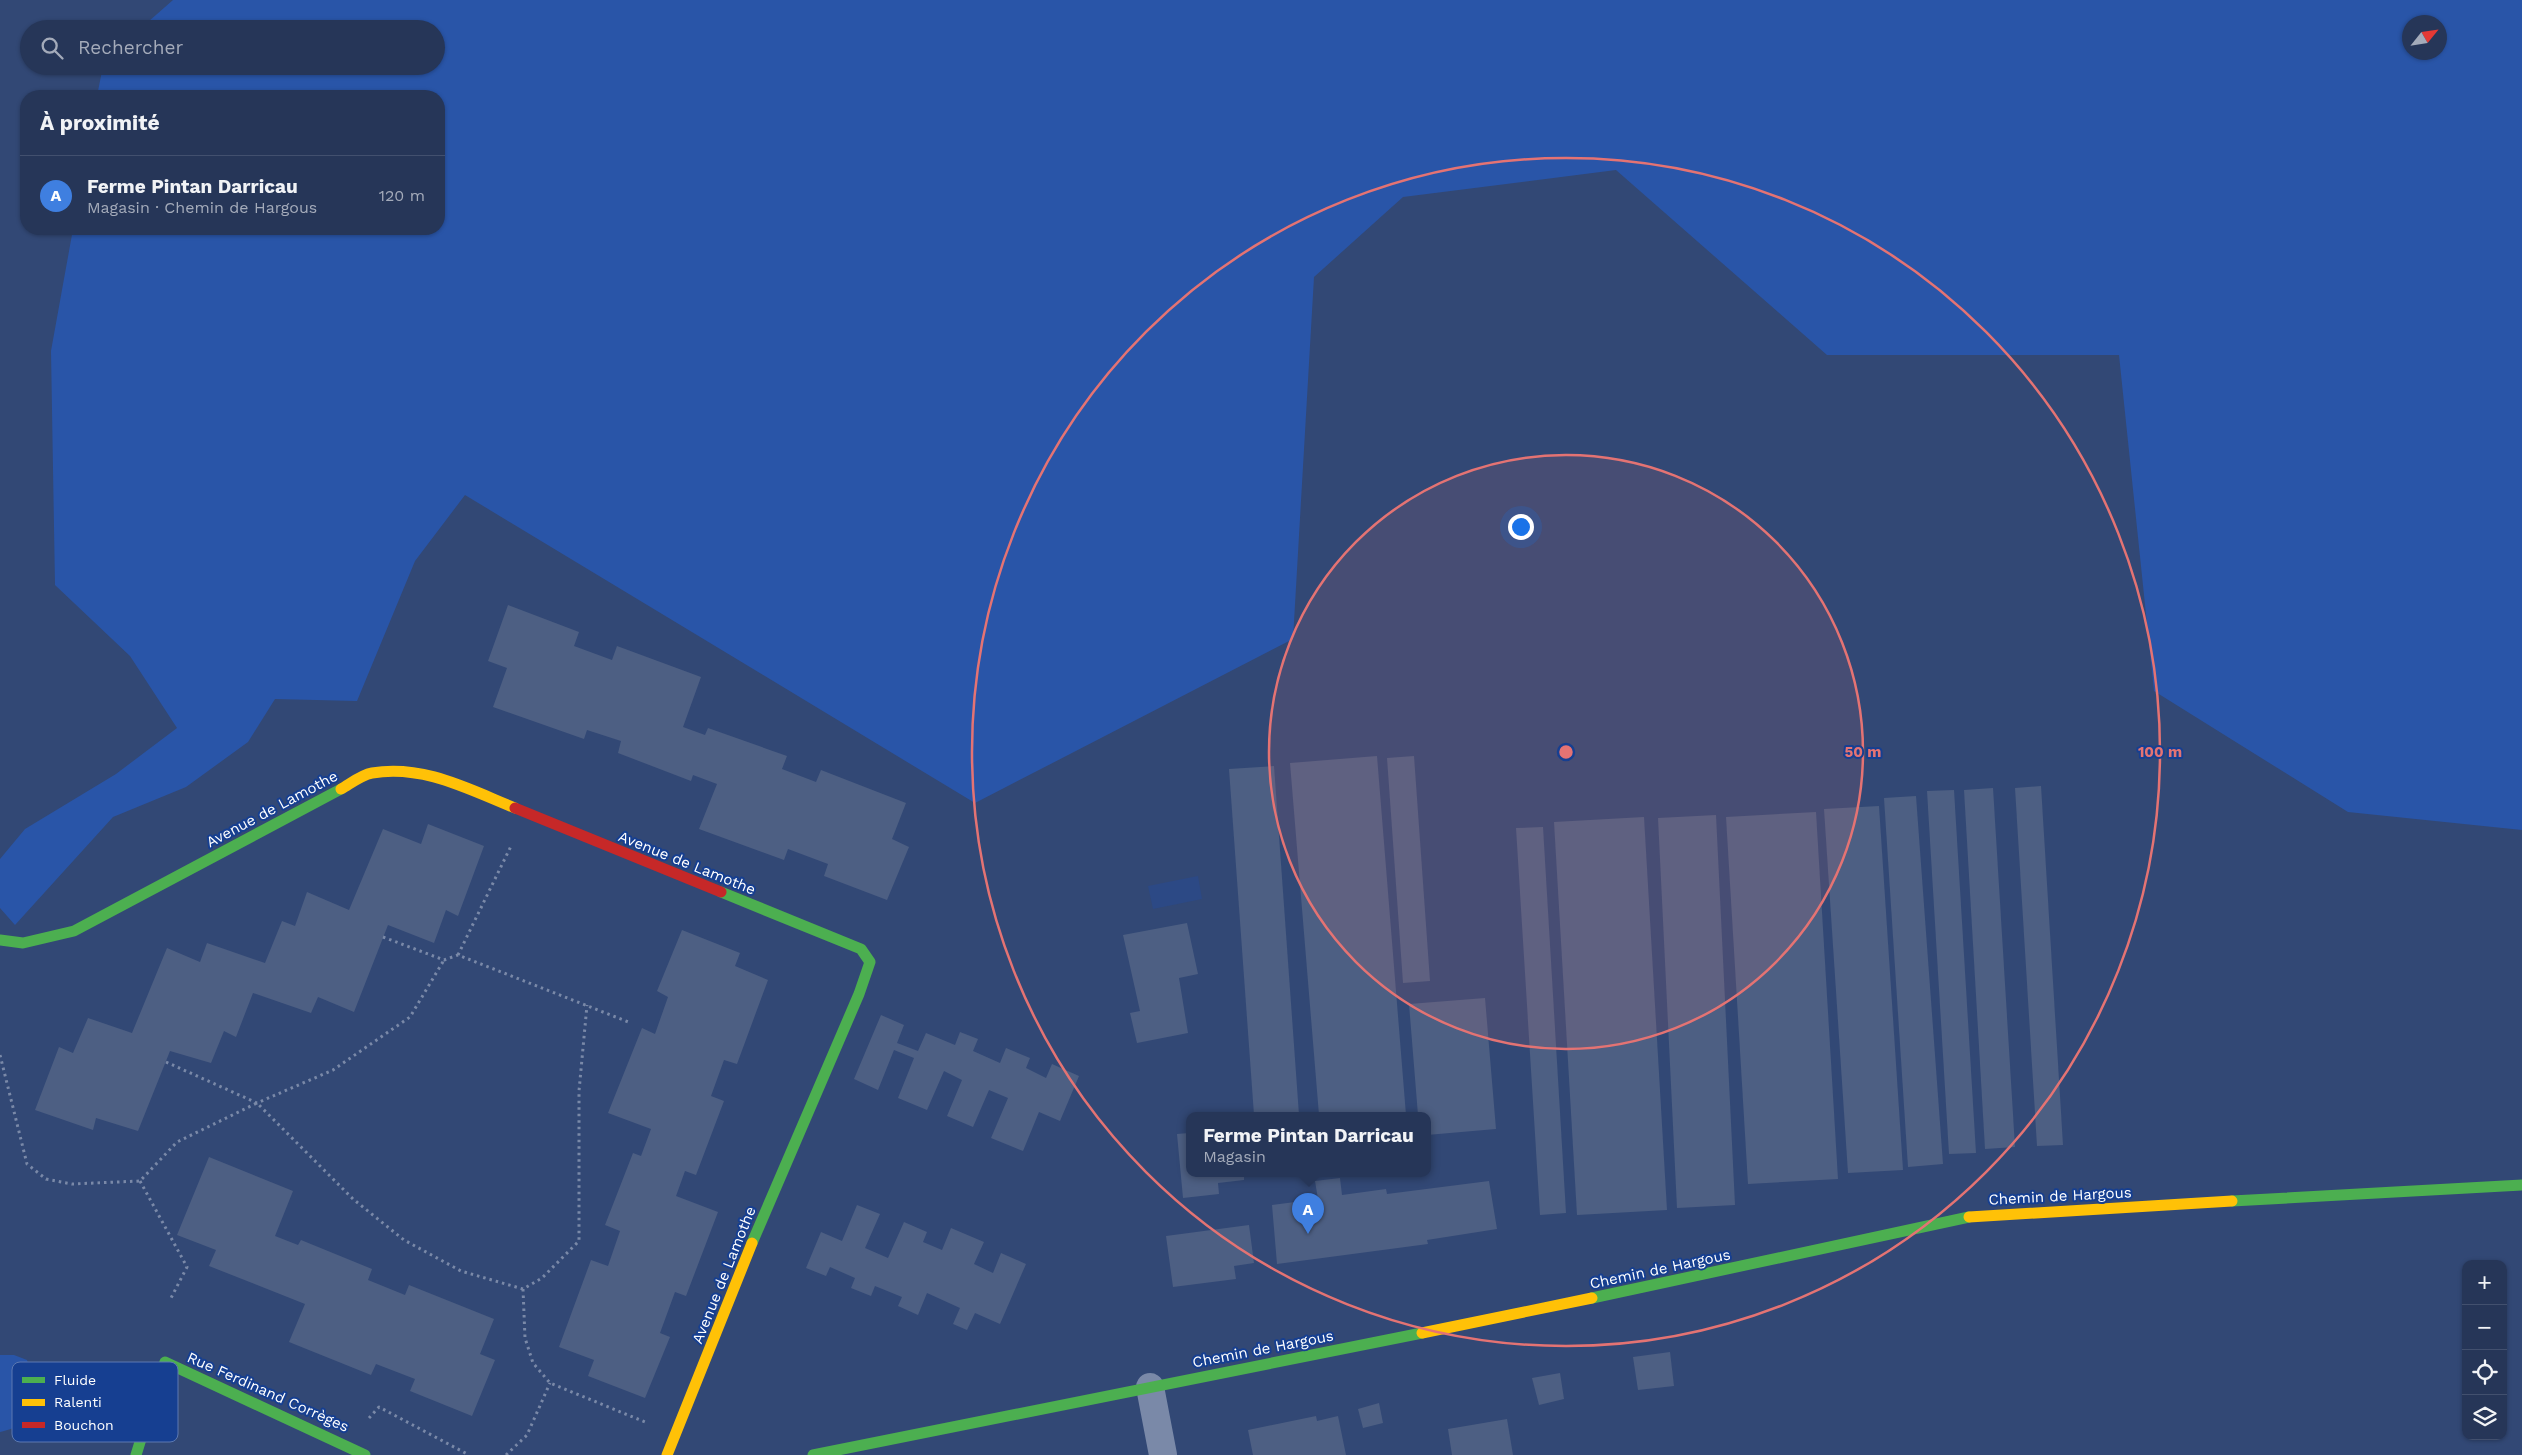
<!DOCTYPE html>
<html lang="fr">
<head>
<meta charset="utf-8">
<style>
	:root { --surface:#263658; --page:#324161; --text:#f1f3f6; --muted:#a4abba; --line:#42506e; --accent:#d6ab8b }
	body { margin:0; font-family:"Work Sans",sans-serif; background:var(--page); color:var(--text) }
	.controls { position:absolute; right:15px; bottom:15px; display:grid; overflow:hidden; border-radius:10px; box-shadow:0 1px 4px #0004 }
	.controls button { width:45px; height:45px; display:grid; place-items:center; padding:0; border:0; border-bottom:1px solid var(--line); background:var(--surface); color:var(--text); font:25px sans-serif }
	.compass { position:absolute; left:2402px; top:15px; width:45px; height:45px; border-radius:50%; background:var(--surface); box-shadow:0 1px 4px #0004; rotate:60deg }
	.you { position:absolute; left:1520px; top:526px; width:18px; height:18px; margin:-12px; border:4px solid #fff; border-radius:50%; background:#1a73e8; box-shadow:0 0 0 8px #1a73e833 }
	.badge { display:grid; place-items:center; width:32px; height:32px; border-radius:50%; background:var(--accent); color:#fff; font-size:16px; font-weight:700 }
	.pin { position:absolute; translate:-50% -41px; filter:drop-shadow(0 1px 2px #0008) }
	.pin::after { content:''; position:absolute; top:26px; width:18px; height:15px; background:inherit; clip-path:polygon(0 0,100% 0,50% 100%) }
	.popup { position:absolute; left:1186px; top:1112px; width:245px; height:65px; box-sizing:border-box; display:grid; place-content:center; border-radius:10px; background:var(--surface); filter:drop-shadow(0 1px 4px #0005); font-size:16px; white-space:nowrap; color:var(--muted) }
	.popup b { font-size:19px; color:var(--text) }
	.popup::after { content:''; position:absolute; left:50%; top:100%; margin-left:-10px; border:10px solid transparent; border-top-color:var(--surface) }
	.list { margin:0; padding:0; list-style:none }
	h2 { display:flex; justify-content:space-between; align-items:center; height:65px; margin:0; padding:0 20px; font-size:21px }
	h2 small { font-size:16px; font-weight:400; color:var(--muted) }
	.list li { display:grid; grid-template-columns:32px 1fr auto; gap:15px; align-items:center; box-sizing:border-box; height:80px; padding:0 20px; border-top:1px solid var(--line) }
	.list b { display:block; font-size:19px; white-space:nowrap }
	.list p { margin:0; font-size:16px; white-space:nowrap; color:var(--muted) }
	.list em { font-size:16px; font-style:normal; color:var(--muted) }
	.icon { flex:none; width:28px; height:28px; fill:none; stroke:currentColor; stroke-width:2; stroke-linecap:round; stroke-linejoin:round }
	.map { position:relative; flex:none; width:2522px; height:1455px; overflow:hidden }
	.search { position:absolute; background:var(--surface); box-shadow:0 1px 4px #0004; left:20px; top:20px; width:425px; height:55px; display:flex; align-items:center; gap:12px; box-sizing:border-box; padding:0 18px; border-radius:28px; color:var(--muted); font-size:19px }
	.panel { position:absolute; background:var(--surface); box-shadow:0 1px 4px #0004; left:20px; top:90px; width:425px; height:145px; border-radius:20px }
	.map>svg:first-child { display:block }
	.green { fill:#2955a8; fill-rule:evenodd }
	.water { fill:#2c4985 }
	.building { fill:#4d5f83 }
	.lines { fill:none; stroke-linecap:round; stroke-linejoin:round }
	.path { stroke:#7a89a8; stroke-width:3; stroke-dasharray:2.5 4; stroke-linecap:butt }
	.street { stroke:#7a89a8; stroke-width:28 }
	.fast { stroke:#4caf50; stroke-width:11 }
	.slow { stroke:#ffc107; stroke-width:11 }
	.jam { stroke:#c62828; stroke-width:11 }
	.ring { fill:none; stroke:#e47373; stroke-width:2.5 }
	.labels { text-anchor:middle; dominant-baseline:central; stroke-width:4; stroke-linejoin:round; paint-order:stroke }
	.street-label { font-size:15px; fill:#fff; stroke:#163f91 }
	.key { fill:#163f91; stroke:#5c79b2; stroke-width:1 }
	.key-label { font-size:14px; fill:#fff }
	.centre { fill:#e47373; stroke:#163f91; stroke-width:2.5 }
	.ring-label { font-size:15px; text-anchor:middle; font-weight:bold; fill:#e47373; stroke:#163f91; stroke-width:4; stroke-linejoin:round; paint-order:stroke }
</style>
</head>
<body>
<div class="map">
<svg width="2522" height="1455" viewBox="0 0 2522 1455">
	<rect width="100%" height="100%" fill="#324875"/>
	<g class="green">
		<path d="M173,0H2522V830L2348,812L2154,691L2119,355H1827L1616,170L1403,197L1314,277L1293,639L975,803L465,495L415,561L357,701L275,699L248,742L186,787L113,817L15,925L0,908V859L25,829L116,774L177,728L130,656L55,585L51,351L73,229H439V96H97L103,66H436V29H140ZM2410,22H2440V52H2410Z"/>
		<path d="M0,1355H14L27,1360C32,1376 38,1408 25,1421C19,1427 8,1430 0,1432Z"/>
	</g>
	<polygon class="water" points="1198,876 1202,899 1153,909 1148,886"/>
	<g class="building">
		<polygon points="508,605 579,632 574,646 612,660 617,646 701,677 683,727 705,735 708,728 787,756 782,769 816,782 821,770 906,803 892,839 909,847 887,900 824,876 828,864 788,849 784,860 699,829 717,784 693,775 691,781 618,753 621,741 587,730 584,739 493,707 507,668 488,661"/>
		<polygon points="1377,756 1406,1115 1319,1115 1290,763"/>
		<polygon points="1414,756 1430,981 1403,983 1387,758"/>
		<polygon points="1274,766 1299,1115 1254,1115 1229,769"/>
		<polygon points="2041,786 2063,1145 2037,1146 2015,788"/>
		<polygon points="1993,788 2015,1147 1985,1149 1964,790"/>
		<polygon points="1954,790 1976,1153 1949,1154 1927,791"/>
		<polygon points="1916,796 1943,1164 1908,1167 1884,798"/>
		<polygon points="1879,806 1903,1170 1848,1173 1824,809"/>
		<polygon points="1816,812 1838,1179 1748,1184 1726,817"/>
		<polygon points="1716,815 1735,1205 1677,1208 1658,818"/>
		<polygon points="1644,817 1667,1210 1577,1215 1554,822"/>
		<polygon points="428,824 484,846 458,916 446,910 434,943 388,925 354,1012 318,997 311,1013 253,993 236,1037 224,1031 211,1063 170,1051 138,1131 96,1118 93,1130 35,1110 59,1047 73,1053 88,1018 132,1033 167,948 200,962 207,943 265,963 282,921 295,926 307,892 349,910 383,829 421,844"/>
		<polygon points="1543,827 1566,1213 1540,1215 1516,828"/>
		<polygon points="1187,923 1198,974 1179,978 1188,1033 1137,1043 1130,1013 1140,1011 1123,935"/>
		<polygon points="682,930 740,953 735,966 768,980 737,1064 724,1060 711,1096 724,1101 696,1175 685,1171 676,1196 718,1212 686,1296 675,1292 660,1333 670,1337 645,1398 588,1376 594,1360 559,1347 591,1260 608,1266 620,1231 605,1225 633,1153 641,1156 651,1129 608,1113 642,1028 655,1034 668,997 657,991"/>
		<polygon points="1485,998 1496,1129 1427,1135 1427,1115 1418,1115 1409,1004"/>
		<polygon points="881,1015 904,1025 897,1043 918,1051 926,1033 955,1045 960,1032 978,1039 973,1051 1000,1063 1006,1048 1030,1058 1026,1068 1046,1078 1052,1064 1079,1076 1060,1121 1039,1112 1023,1151 991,1138 1008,1098 989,1090 973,1127 947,1116 962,1080 944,1071 927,1110 898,1098 914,1058 894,1050 878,1090 854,1079"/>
		<polygon points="1189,1133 1189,1173 1244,1173 1244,1180 1218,1183 1219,1194 1183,1198 1177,1134"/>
		<polygon points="209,1157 293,1191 275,1236 298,1245 301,1240 372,1269 368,1280 405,1295 409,1285 494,1319 480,1354 495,1360 472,1416 410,1391 415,1379 376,1364 371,1375 289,1342 305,1304 209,1266 216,1250 177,1235"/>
		<polygon points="1340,1178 1342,1195 1386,1189 1387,1194 1489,1181 1497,1229 1427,1240 1428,1244 1277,1264 1272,1205 1318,1199 1315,1181"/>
		<polygon points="857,1205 880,1214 865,1248 888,1258 904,1222 927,1232 923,1242 942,1250 951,1228 984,1242 974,1264 993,1273 1001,1253 1026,1264 1000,1324 975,1313 967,1330 953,1324 960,1308 927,1293 918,1315 898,1306 902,1297 875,1286 871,1296 851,1288 855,1278 830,1267 826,1276 806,1268 821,1232 842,1241"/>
		<polygon points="1249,1225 1254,1263 1234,1266 1236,1279 1173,1287 1166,1236"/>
		<polygon points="1670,1352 1674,1386 1638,1390 1633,1357"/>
		<polygon points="1560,1373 1564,1399 1539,1405 1532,1378"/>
		<polygon points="1379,1403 1383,1423 1363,1428 1358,1409"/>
		<polygon points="1316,1416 1317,1421 1338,1416 1346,1455 1253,1455 1248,1430"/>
		<polygon points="1507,1419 1513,1455 1452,1455 1448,1429"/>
	</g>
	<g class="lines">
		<g class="path">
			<polyline points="383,937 444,960 458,955 631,1023"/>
			<polyline points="458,955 512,844"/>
			<polyline points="0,1055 27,1164 46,1179 72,1184 140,1181 177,1142 257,1103 353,1199 404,1240 461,1271 523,1289 542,1278 579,1241 579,1091 587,1005"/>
			<polyline points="166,1062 257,1103 333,1070 410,1017 444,960"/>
			<polyline points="140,1181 187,1267 170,1300"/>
			<polyline points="523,1289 525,1338 533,1363 550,1383 645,1422"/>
			<polyline points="32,1401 108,1430"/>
			<polyline points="369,1418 379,1407 469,1455"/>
			<polyline points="506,1455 527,1435 550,1383"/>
		</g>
		<polyline class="street" points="1150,1387 1163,1455"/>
		<g class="fast">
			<polyline points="721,892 861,949 870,962 859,994 752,1243"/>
			<polyline points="0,940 23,943 74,931 341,789"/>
			<polyline points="2232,1201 2522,1185"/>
			<polyline points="1592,1298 1969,1217"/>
			<polyline points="136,1455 165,1362 365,1455"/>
			<polyline points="813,1455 1422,1333"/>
		</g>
		<g class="slow">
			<path d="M341,789C350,784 361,775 372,773C423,764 470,790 515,808"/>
			<polyline points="1969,1217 2232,1201"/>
			<polyline points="1422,1333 1592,1298"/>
			<polyline points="667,1455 752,1243"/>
		</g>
		<polyline class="jam" points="515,808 721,892"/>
	</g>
	<circle cx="1566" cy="752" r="297" fill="#e47373" fill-opacity=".12"/>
	<g class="ring">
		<circle cx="1566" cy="752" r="297"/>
		<circle cx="1566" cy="752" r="594"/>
	</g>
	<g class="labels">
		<g class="street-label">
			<text transform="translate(272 809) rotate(-28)">Avenue de Lamothe</text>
			<text transform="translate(687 863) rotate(22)">Avenue de Lamothe</text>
			<text transform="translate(2060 1196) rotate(-3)">Chemin de Hargous</text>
			<text transform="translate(1660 1269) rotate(-12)">Chemin de Hargous</text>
			<text transform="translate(724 1275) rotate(-68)">Avenue de Lamothe</text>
			<text transform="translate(1263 1349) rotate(-11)">Chemin de Hargous</text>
			<text transform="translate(268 1392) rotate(24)">Rue Ferdinand Corrèges</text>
		</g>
	</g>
	<rect x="12" y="1362" width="166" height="80" rx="8" class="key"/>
	<rect x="22" y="1377" width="23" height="6" fill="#4caf50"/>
	<rect x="22" y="1399" width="23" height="7" fill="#ffc107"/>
	<rect x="22" y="1422" width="23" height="6" fill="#c62828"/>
	<g class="key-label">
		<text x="54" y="1385">Fluide</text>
		<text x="54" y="1407">Ralenti</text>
		<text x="54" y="1430">Bouchon</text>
	</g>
	<circle cx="1566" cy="752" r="8" class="centre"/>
	<g class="ring-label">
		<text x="1863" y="757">50 m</text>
		<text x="2160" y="757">100 m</text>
	</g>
</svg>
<div class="controls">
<button>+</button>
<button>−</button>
<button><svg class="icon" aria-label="locate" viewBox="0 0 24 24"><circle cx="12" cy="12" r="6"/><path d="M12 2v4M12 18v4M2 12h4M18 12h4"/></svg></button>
<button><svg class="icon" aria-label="layers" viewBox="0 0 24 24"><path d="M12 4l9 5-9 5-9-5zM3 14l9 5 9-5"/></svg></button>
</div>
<svg class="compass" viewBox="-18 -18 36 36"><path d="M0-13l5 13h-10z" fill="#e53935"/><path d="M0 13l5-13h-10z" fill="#a4abba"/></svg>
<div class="you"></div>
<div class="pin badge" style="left:1308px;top:1234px;background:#3f7fe0">A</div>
<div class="popup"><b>Ferme Pintan Darricau</b>Magasin</div>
<div class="search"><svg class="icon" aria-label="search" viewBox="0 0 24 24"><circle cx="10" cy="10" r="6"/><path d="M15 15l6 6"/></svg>Rechercher</div>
<section class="panel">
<h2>À proximité<small></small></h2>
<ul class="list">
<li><span class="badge" style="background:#3f7fe0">A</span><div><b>Ferme Pintan Darricau</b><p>Magasin · Chemin de Hargous</p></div><em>120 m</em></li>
</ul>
</section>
</div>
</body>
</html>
